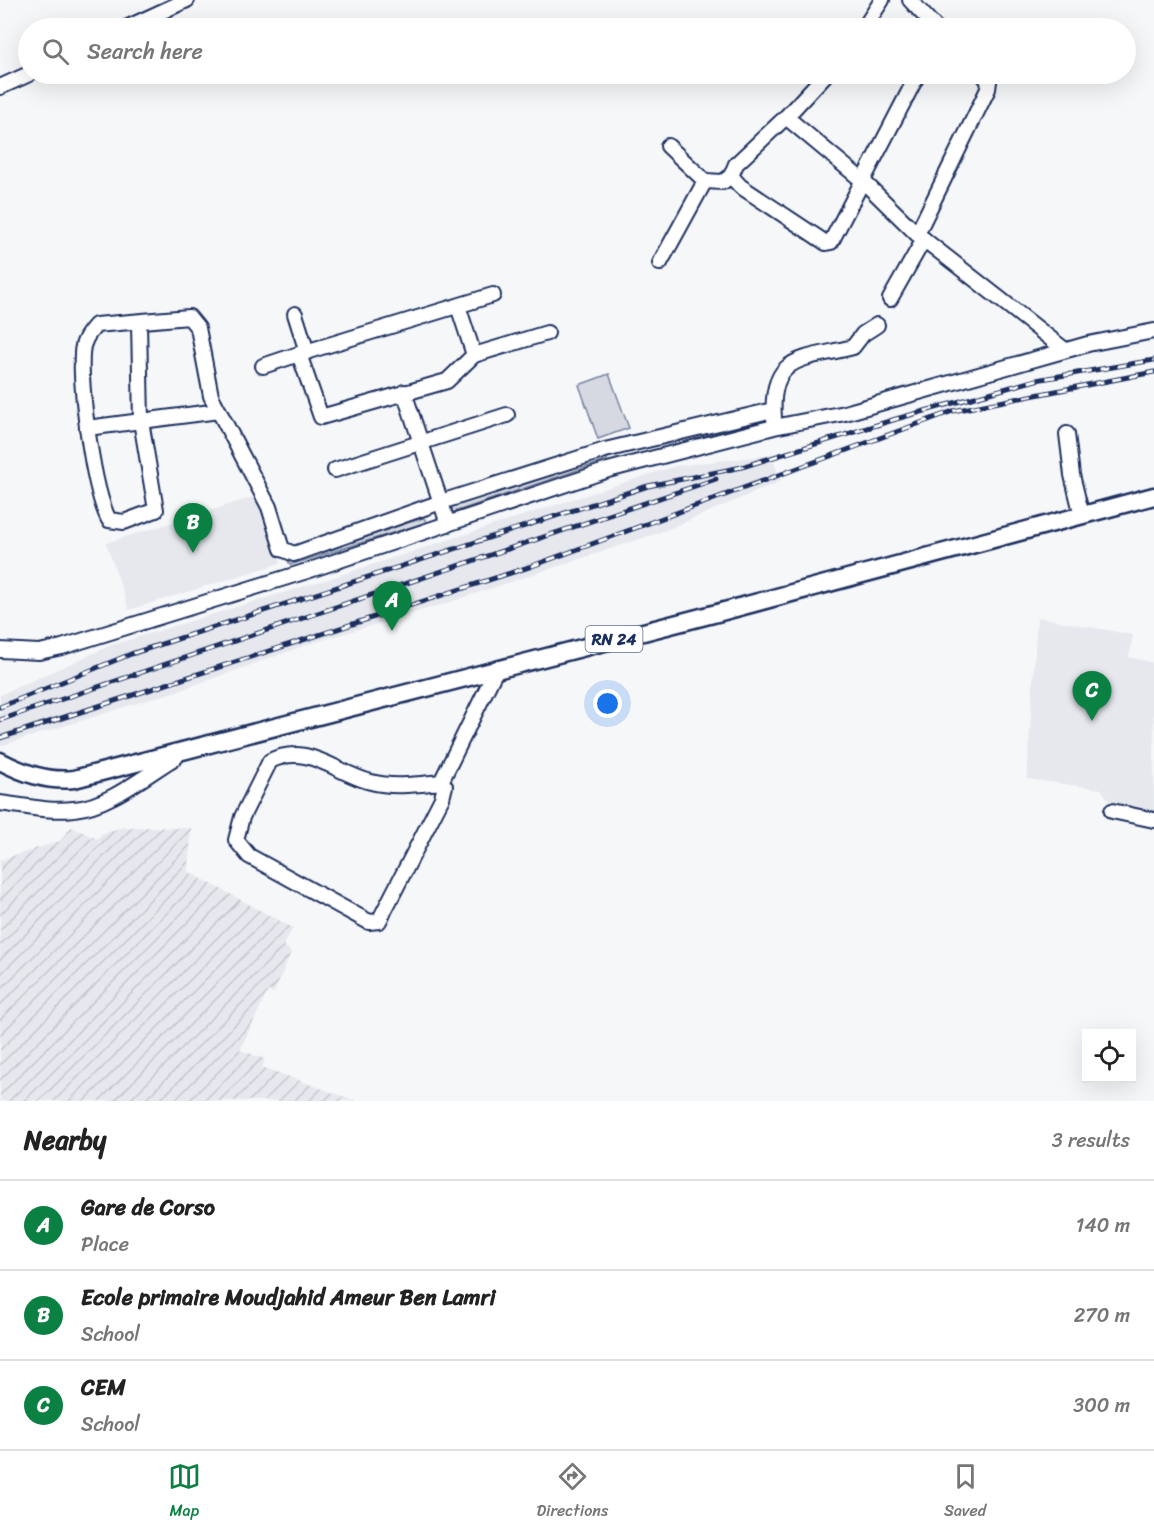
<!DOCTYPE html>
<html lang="en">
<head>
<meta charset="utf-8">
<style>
	:root { --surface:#fff; --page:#f2f2f2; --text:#222; --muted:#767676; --line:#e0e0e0; --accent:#0b8043 }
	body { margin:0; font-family:Sriracha,sans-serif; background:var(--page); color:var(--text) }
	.controls { position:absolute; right:18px; bottom:18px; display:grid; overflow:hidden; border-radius:0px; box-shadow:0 6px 24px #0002 }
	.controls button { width:54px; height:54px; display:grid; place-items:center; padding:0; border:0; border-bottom:2px solid var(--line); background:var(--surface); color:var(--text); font:30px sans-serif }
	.you { position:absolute; left:608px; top:704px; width:21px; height:21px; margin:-15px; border:4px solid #fff; border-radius:50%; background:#1a73e8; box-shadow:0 0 0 9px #1a73e833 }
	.badge { display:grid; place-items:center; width:39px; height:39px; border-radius:50%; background:var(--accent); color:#fff; font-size:20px; font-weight:700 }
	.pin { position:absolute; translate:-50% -50px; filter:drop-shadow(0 2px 3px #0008) }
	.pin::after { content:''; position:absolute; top:32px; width:21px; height:18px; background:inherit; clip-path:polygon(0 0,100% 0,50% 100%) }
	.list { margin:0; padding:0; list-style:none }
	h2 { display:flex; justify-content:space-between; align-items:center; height:78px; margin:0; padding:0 24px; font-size:26px }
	h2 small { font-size:20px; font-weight:400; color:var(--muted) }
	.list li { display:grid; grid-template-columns:39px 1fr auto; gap:18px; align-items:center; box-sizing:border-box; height:90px; padding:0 24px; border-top:2px solid var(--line) }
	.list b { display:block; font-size:22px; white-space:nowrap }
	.list p { margin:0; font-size:20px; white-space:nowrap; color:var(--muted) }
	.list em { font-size:20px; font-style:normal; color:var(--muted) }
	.icon { flex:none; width:33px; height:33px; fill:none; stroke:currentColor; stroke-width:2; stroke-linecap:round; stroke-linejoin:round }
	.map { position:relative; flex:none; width:1154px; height:1101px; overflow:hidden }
	.search { position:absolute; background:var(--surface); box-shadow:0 6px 24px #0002; left:18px; right:18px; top:18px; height:66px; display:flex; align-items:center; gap:15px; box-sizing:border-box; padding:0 21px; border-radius:33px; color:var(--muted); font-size:22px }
	.sheet { height:348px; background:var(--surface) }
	nav { display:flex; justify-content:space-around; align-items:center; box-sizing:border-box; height:84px; border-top:2px solid var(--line); background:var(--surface); font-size:16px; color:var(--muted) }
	nav a { display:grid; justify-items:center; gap:3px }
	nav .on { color:var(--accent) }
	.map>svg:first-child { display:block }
	.built { fill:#e6e8ee }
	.industrial { fill:url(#industrial-furrows) }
	.grass { fill:#d6d9e2; stroke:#7884a0; stroke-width:1.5 }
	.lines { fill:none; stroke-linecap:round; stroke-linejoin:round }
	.minor-casing { stroke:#1b2f5e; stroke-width:18 }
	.major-casing { stroke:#1b2f5e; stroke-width:21 }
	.minor { stroke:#fff; stroke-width:14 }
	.major { stroke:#fff; stroke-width:16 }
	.rail-casing { stroke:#1b2f5e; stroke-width:5 }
	.rail { stroke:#fff; stroke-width:3; stroke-dasharray:9; stroke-linecap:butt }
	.labels { text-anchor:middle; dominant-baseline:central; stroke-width:4.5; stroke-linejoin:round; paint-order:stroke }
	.shield { fill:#fff; stroke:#5f6d8e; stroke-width:1.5 }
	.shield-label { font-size:16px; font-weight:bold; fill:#1b2f5e }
</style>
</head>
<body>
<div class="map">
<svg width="1154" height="1101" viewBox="0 0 1154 1101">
	<defs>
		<pattern id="industrial-furrows" width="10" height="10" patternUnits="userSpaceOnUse" patternTransform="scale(1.5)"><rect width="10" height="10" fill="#e6e8ee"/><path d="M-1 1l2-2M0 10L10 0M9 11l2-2" fill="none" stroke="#c5c7ce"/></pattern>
	</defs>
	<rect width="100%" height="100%" fill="#f6f7f9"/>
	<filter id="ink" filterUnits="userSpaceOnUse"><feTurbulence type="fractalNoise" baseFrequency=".0167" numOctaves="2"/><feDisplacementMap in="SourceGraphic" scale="12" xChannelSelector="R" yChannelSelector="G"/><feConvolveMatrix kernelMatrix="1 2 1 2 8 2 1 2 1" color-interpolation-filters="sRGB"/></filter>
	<g filter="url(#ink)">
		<g class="built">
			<polygon points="771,455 781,481 664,531 444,604 309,644 186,688 0,746 0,695 112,645 325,580 675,466"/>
			<polygon points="257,496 281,563 129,610 106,543"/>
			<polygon points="1037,617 1133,635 1129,657 1154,663 1154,814 1112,805 1101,789 1027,779"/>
		</g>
		<polygon class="industrial" points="71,827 98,839 101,834 123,827 191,828 189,872 293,928 284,945 291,952 274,993 268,991 240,1050 265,1059 262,1067 356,1101 0,1101 0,860 60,841"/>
		<g class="grass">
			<polygon points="609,374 629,428 598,439 579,385"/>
			<polygon points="605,454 609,456 607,460 451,513 449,508"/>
			<polygon points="423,518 426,520 424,523 290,565 288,560"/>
		</g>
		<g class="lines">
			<g class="minor-casing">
				<g id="minor">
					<polyline points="910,0 936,28"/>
					<polyline points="126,28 187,0"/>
					<polyline points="864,28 882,0"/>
					<polyline points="826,74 786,117 736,164 731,176 740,186 826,243 831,242 918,74"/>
					<polyline points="983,74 989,82 988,89 917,234 1065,350"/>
					<polyline points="0,87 29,74"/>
					<polyline points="786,117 863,181 917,234"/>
					<polyline points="668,146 705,181 723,182 731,176"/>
					<polyline points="660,263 705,181"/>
					<polyline points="890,299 924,239"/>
					<polyline points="458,306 474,355 447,381 321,417 299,354 493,295"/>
					<polyline points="295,314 307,352"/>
					<path d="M139,323L141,421L156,510L124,522L109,520C93,490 80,389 82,354C82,342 88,334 96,325L189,317L198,328L211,396L269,507L282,549L294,554L441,502L605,450L773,410"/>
					<polyline points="474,355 547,333"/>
					<polyline points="263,366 299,354"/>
					<polyline points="404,392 448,524"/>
					<path d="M774,419C769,353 804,360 853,347L863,334L877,325"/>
					<polyline points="87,428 219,411"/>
					<polyline points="1067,434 1072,475 1082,516"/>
					<polyline points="335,470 507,415"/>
					<polyline points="0,650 39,652 62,647 307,571 608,470 774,427 845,413 1088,344 1154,331"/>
					<path d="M441,782C419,784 394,788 371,782C335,773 308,742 270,761L242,817L236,840L249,856L369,922L379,921L442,798L445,786L441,782L497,668"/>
					<path d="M0,803C24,806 49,812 74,809C110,806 145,775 176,757"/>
					<polyline points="1112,811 1154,820"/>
				</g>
			</g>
			<g class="major-casing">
				<path id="major" d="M0,761C23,773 47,782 74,779L717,613L1154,496"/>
			</g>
			<use href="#minor" class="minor"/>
			<use href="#major" class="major"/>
			<g class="rail-casing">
				<g id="rail">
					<polyline points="0,707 131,654 648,486 742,467 896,419 1036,380 1154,360"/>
					<polyline points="0,720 716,479"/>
					<polyline points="0,738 532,566 953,411 1154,372"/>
				</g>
			</g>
			<use href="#rail" class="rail"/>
		</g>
	</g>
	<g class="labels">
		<rect class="shield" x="585.5" y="626" width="57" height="26" rx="4.5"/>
		<g class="shield-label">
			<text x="614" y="639">RN 24</text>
		</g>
	</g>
</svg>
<div class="controls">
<button><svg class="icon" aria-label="locate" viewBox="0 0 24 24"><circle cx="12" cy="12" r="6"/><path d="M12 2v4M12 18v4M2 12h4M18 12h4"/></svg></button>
</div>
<div class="you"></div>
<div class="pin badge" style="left:392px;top:631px">A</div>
<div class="pin badge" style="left:193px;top:553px">B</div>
<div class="pin badge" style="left:1092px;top:721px">C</div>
<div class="search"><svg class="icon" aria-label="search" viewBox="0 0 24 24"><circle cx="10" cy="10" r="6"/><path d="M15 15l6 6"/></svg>Search here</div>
</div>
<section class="sheet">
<h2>Nearby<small>3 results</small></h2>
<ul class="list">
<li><span class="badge">A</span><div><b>Gare de Corso</b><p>Place</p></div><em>140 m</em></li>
<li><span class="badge">B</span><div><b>Ecole primaire Moudjahid Ameur Ben Lamri</b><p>School</p></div><em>270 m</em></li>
<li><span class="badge">C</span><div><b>CEM</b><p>School</p></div><em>300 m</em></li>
</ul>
</section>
<nav>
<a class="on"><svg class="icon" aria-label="map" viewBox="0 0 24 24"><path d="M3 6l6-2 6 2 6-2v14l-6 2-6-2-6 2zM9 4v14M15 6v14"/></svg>Map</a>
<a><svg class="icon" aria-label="directions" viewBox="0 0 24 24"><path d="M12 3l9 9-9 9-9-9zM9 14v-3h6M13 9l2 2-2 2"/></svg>Directions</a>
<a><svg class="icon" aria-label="saved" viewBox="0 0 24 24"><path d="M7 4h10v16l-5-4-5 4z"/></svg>Saved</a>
</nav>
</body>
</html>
